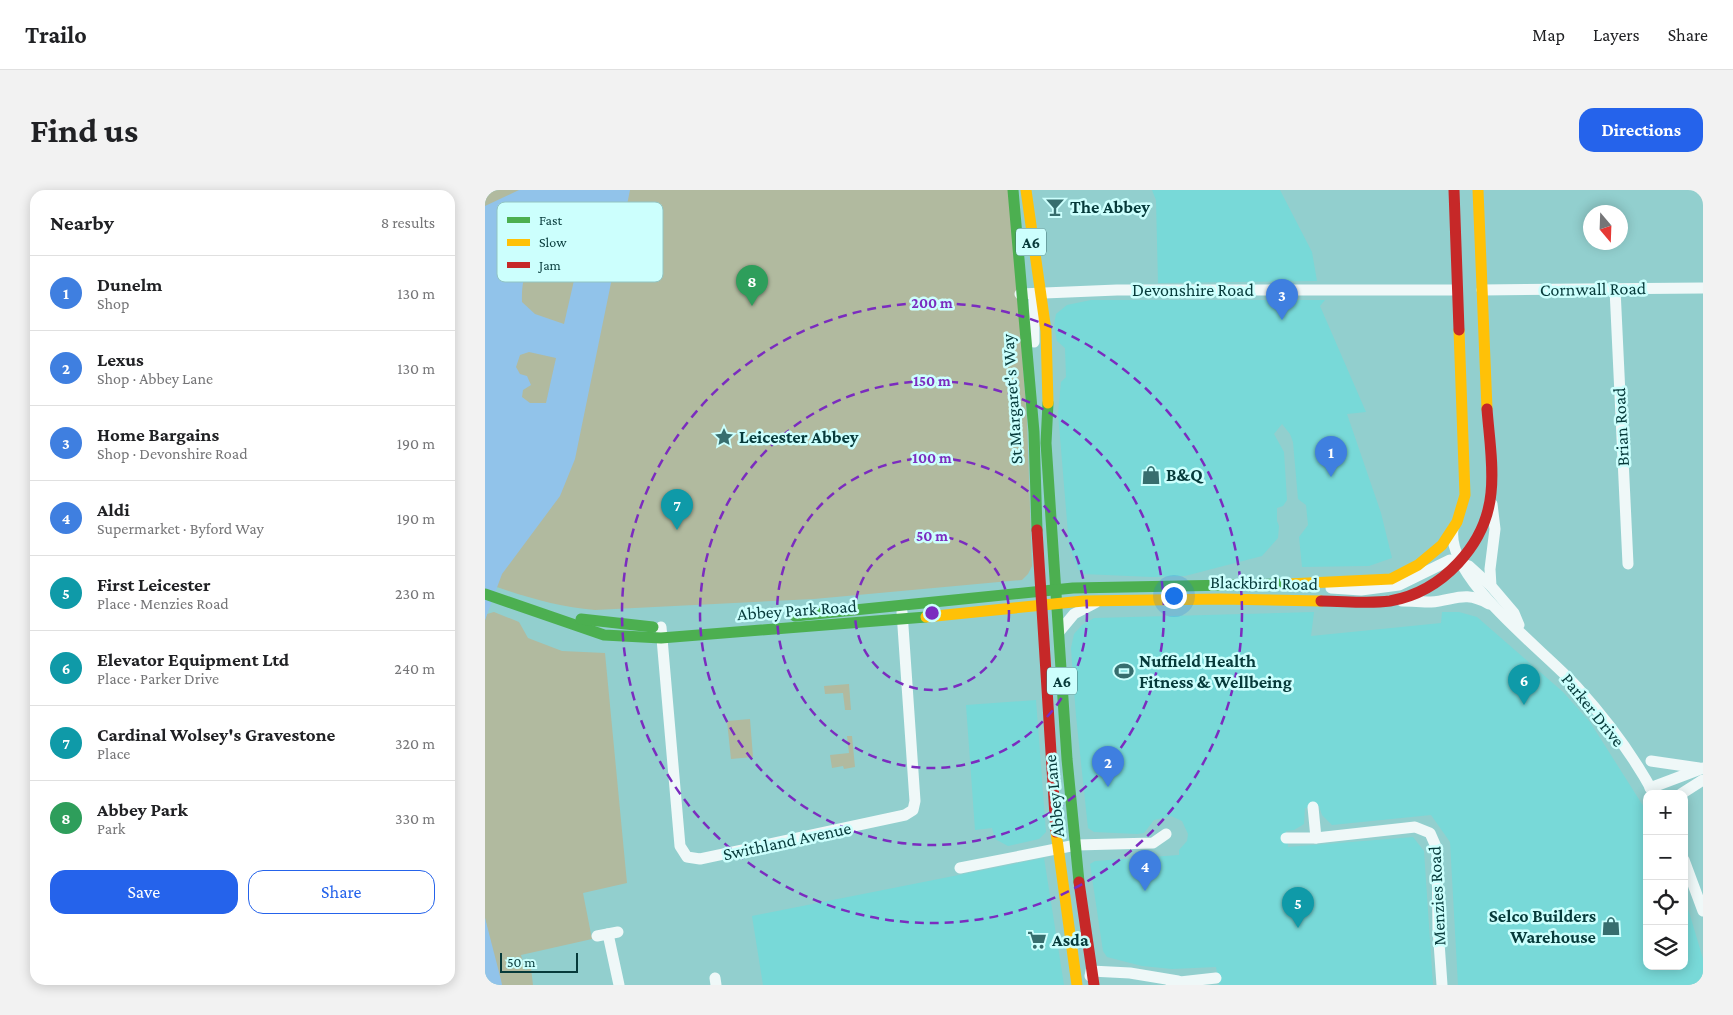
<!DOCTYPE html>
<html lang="en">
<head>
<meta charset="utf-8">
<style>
	:root { --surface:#fff; --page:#f2f2f2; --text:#202124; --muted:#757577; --line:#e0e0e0; --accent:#2563eb }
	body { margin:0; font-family:"Crimson Pro",serif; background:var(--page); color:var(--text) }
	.controls { position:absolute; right:15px; bottom:15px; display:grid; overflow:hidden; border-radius:10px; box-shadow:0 2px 12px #0003 }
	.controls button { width:45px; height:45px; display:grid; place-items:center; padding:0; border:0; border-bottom:1px solid var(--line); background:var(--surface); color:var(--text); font:25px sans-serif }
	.compass { position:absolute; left:1098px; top:15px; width:45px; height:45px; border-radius:50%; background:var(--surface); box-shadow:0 2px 12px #0003; rotate:161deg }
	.scale { position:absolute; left:15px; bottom:12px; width:78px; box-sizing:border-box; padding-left:5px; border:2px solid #063a3a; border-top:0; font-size:14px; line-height:18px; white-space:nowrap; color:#063a3a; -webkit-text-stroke:4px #ccfffd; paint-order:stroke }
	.you { position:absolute; left:688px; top:405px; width:18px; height:18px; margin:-12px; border:4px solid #fff; border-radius:50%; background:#1a73e8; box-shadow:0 0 0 8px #1a73e833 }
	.badge { display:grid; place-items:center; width:32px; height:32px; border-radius:50%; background:var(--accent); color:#fff; font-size:16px; font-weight:700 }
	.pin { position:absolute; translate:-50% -41px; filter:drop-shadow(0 1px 2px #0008) }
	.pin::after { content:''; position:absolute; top:26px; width:18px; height:15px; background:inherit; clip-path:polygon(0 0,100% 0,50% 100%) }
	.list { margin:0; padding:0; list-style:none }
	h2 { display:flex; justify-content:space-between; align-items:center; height:65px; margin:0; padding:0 20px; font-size:21px }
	h2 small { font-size:16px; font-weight:400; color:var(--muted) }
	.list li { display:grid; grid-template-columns:32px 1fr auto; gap:15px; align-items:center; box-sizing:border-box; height:75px; padding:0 20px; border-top:1px solid var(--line) }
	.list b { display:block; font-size:19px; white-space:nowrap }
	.list p { margin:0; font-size:16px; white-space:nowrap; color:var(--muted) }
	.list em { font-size:16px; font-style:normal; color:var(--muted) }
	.actions { display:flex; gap:10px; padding:15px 20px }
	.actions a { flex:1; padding:11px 0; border:1px solid var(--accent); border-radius:15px; text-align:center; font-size:18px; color:var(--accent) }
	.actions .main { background:var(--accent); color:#fff }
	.icon { flex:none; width:28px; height:28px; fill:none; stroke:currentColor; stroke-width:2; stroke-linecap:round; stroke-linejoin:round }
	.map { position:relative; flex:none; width:1218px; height:795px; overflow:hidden; border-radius:15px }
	header { display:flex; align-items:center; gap:30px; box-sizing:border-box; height:70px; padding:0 25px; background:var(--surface); border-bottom:1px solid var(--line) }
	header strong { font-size:24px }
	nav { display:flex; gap:28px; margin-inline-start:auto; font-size:18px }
	.intro { display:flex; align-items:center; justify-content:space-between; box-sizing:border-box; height:120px; padding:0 30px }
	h1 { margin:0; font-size:35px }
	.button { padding:12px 22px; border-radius:15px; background:var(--accent); color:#fff; font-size:18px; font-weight:700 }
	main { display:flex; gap:30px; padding:0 30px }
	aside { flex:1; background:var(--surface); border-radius:15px; box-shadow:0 2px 12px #0003 }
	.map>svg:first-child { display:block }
	.built { fill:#78d9d8 }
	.green { fill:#b1ba9f }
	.water { fill:#91c3ea; fill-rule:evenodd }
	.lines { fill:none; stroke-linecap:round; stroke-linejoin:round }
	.street { stroke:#eff8f8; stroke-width:11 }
	.fast { stroke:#4caf50; stroke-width:11 }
	.slow { stroke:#ffc107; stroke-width:11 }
	.jam { stroke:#c62828; stroke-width:11 }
	.ring { fill:none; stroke:#7b2cbf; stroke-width:2.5; stroke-dasharray:9 6 }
	.labels { text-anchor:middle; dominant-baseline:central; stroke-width:5; stroke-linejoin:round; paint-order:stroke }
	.shield { fill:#ccfffd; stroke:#417574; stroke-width:1 }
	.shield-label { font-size:16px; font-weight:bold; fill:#063a3a }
	.poi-label { font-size:18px; font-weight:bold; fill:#063a3a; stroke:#ccfffd; text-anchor:start }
	.street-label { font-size:18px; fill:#063a3a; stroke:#ccfffd }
	.key { fill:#ccfffd; stroke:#91c4c2; stroke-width:1 }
	.key-label { font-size:14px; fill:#063a3a }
	.centre { fill:#7b2cbf; stroke:#ccfffd; stroke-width:2.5 }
	.ring-label { font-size:15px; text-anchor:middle; font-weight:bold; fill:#7b2cbf; stroke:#ccfffd; stroke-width:5; stroke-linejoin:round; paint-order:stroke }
</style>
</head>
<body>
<header>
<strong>Trailo</strong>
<nav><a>Map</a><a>Layers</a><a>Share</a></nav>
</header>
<div class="intro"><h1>Find us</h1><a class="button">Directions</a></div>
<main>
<aside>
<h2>Nearby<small>8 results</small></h2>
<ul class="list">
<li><span class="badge" style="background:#3f7fe0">1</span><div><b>Dunelm</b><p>Shop</p></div><em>130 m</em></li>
<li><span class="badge" style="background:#3f7fe0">2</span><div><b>Lexus</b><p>Shop · Abbey Lane</p></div><em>130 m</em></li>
<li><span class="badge" style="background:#3f7fe0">3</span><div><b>Home Bargains</b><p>Shop · Devonshire Road</p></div><em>190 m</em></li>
<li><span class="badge" style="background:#3f7fe0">4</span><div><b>Aldi</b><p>Supermarket · Byford Way</p></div><em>190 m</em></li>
<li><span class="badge" style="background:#0f9aa8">5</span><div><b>First Leicester</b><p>Place · Menzies Road</p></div><em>230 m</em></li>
<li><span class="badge" style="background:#0f9aa8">6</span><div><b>Elevator Equipment Ltd</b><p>Place · Parker Drive</p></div><em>240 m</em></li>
<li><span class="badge" style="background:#0f9aa8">7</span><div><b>Cardinal Wolsey's Gravestone</b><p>Place</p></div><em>320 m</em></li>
<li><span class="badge" style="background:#2e9e5b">8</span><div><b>Abbey Park</b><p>Park</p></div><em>330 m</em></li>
</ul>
<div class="actions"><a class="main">Save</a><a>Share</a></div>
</aside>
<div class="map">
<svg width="1218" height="795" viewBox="0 0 1218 795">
	<rect width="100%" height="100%" fill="#92cfce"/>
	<g class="built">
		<polygon points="667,0 795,0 827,62 832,91 673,93 671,10"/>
		<polygon points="606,110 840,110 835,116 881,222 862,224 896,323 907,368 884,376 817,377 814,347 823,335 821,315 813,309 808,252 805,244 797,234 789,244 799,262 802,310 798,316 792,318 792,331 794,336 793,348 777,366 700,386 667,387 598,384 593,379 584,355 573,223 576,192 581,187 580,158 572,151 569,135 571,124 582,115"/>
		<polygon points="829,422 826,446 956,433 957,422 974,422 992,427 1078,502 1105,532 1162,622 1162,776 1199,776 1199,705 1218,769 1218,795 973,795 965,652 946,625 847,635 837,625 834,616 820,618 819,634 809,640 801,641 803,657 928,647 939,661 948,795 734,795 731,777 687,779 657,776 622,767 618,761 605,674 610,671 694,665 694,660 702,651 703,644 697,631 686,626 669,630 659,643 652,644 609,642 603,638 591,526 586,458 589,444 597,435 609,428"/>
		<polygon points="551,510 561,642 554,649 523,656 510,649 507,638 490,640 481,515"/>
		<polygon points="559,668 579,795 278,795 267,726"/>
	</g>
	<g class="green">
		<path d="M0,0H525L542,231L547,376L543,384L537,390L329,409L110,420C71,417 37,406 0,393Z"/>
		<polygon points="9,422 34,432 43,448 77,461 120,463 142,693 98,703 107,749 36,765 40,780 46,778 48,795 15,795 0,728 0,430 2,424"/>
		<polygon points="364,494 366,520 360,520 358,503 340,504 339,496"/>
		<polygon points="265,529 268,567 246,569 242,531"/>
		<polygon points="362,546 367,546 370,577 359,579 358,576 347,578 345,565 364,563"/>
	</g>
	<g class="water">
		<path d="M34,0H145L90,269L75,306L17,384L0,430V16ZM63,53L86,56L93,73L79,134L50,124L37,112C36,87 43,68 63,53ZM44,162L71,168L61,213H45L37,207L38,200L46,195L42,186L35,184L31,177L35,165Z"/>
		<polygon points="0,728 16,790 17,795 0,795"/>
	</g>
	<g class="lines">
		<g class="street">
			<polyline points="1130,99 1143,374"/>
			<polyline points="997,100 1218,98"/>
			<polyline points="535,104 632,100 971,100"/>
			<polyline points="549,152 549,111 552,107"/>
			<polyline points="1007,314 1010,339 1005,379 1006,396 1029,423 1034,435"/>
			<path d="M968,339C961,389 1059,460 1091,496C1121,529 1148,565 1169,604"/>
			<polyline points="846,398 876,400 914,395 965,370 984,376 1006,396"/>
			<path d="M917,411C927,411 936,412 946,412C970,410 980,400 1004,414"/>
			<polyline points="176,437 195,656 202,667 215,669 420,625 428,620 430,611 417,422"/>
			<polyline points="574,442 589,424 610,413"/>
			<polyline points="1166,571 1214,578"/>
			<polyline points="1165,598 1218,578"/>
			<polyline points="1196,604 1218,590"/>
			<polyline points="828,617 831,648"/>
			<polyline points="801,648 831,648 930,637 945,643 952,659 953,738 957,795"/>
			<polyline points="1199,670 1218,721"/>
			<polyline points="475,678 591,655 668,653 681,644"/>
			<polyline points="123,744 134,795"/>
			<polyline points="112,746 133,742"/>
			<polyline points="605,786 606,781 645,783 693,791"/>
			<polyline points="230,788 231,795"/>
			<polyline points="686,793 731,788"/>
		</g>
		<g class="fast">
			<polyline points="528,0 549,242 552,340"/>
			<polyline points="563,213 561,253 582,569 594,692"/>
			<polyline points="0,404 119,445 176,448 441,427"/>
			<polyline points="310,426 588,398 803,394"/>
			<polyline points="96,429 168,437"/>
		</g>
		<g class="slow">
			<polyline points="541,0 561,141 563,213"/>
			<polyline points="993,0 1002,219"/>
			<polyline points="803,394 906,389 933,375 957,355 972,332 980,305 974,140"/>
			<polyline points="441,427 598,411 736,409 836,411"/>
			<polyline points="571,642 592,795"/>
		</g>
		<g class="jam">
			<polyline points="969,0 974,140"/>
			<polyline points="552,340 571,642"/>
			<path d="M836,411C859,411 883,414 905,411C957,402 1001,355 1006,303C1009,276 1004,246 1002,219"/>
			<polyline points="594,692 609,795"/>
		</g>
	</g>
	<g class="ring">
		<circle cx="447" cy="423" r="77"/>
		<circle cx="447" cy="423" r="155"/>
		<circle cx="447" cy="423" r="232"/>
		<circle cx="447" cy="423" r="310"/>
	</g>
	<defs>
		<g id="bar-bare" transform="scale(1.5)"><path d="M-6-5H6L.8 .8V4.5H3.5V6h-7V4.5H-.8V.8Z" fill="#376e6e" stroke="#ccfffd" stroke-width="2.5" paint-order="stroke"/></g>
		<g id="sight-bare" transform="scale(1.5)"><path d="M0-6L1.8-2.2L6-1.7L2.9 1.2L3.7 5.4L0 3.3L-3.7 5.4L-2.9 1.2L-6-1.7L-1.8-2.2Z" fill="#376e6e" stroke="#ccfffd" stroke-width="2.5" paint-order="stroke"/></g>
		<g id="shop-bare" transform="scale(1.5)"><path d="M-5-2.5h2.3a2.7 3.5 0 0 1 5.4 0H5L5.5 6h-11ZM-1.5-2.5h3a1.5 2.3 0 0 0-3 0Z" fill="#376e6e" stroke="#ccfffd" stroke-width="2.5" paint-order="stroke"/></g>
		<g id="stadium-bare" transform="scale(1.5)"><path d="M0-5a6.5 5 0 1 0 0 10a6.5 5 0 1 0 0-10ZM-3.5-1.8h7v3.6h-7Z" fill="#376e6e" stroke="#ccfffd" stroke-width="2.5" paint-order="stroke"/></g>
		<g id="supermarket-bare" transform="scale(1.5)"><path d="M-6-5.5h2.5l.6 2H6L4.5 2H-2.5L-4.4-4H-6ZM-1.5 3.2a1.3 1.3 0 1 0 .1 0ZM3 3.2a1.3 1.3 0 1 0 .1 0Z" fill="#376e6e" stroke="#ccfffd" stroke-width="2.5" paint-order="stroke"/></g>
	</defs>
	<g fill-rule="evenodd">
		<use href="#bar-bare" x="570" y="17"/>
		<use href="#sight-bare" x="239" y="247"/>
		<use href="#shop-bare" x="666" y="285"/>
		<use href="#stadium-bare" x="639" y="481"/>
		<use href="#shop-bare" x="1126" y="736"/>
		<use href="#supermarket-bare" x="552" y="750"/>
	</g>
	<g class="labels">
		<g class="shield">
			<rect x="531" y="38.5" width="30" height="27" rx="4"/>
			<rect x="562" y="477.5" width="30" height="27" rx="4"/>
		</g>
		<g class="shield-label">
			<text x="546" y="52">A6</text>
			<text x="577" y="491">A6</text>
		</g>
		<g class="poi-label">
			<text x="585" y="17">The Abbey</text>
			<text x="254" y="247">Leicester Abbey</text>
			<text x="681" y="285">B&amp;Q</text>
			<text x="654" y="471">Nuffield Health<tspan x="654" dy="21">Fitness &amp; Wellbeing</tspan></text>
			<text x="1111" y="726" text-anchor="end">Selco Builders<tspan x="1111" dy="21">Warehouse</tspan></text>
			<text x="567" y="750">Asda</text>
		</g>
		<g class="street-label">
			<text transform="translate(1108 99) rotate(-1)">Cornwall Road</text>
			<text x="708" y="100">Devonshire Road</text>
			<text transform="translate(527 209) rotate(-94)">St Margaret's Way</text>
			<text transform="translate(1136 237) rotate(-93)">Brian Road</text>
			<text transform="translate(779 393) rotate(1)">Blackbird Road</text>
			<text transform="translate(312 420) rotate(-4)">Abbey Park Road</text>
			<text transform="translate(1108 520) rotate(51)">Parker Drive</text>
			<text transform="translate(569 606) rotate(-96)">Abbey Lane</text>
			<text transform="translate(302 651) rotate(-12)">Swithland Avenue</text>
			<text transform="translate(952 706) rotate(-93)">Menzies Road</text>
		</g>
	</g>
	<rect x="12" y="12" width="166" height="80" rx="8" class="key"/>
	<rect x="22" y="27" width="23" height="6" fill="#4caf50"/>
	<rect x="22" y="49" width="23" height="7" fill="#ffc107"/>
	<rect x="22" y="72" width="23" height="6" fill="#c62828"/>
	<g class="key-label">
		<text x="54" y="35">Fast</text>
		<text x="54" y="57">Slow</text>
		<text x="54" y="80">Jam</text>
	</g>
	<circle cx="447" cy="423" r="8" class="centre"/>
	<g class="ring-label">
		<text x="447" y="118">200 m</text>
		<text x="447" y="196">150 m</text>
		<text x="447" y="273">100 m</text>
		<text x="447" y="351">50 m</text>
	</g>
</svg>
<div class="controls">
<button>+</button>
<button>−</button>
<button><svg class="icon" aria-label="locate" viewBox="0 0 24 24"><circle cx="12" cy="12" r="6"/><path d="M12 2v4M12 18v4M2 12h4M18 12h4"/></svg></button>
<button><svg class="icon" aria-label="layers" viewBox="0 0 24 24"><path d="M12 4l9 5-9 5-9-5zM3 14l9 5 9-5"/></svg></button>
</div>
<svg class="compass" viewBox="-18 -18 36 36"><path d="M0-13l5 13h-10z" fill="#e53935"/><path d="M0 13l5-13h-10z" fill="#757577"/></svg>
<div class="scale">50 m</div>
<div class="you"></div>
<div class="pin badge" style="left:846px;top:287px;background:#3f7fe0">1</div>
<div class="pin badge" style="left:623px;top:597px;background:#3f7fe0">2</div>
<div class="pin badge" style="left:797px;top:130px;background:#3f7fe0">3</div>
<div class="pin badge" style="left:660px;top:701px;background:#3f7fe0">4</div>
<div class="pin badge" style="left:813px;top:738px;background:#0f9aa8">5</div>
<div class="pin badge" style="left:1039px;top:515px;background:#0f9aa8">6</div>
<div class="pin badge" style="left:192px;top:340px;background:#0f9aa8">7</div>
<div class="pin badge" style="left:267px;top:116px;background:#2e9e5b">8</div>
</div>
</main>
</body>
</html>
